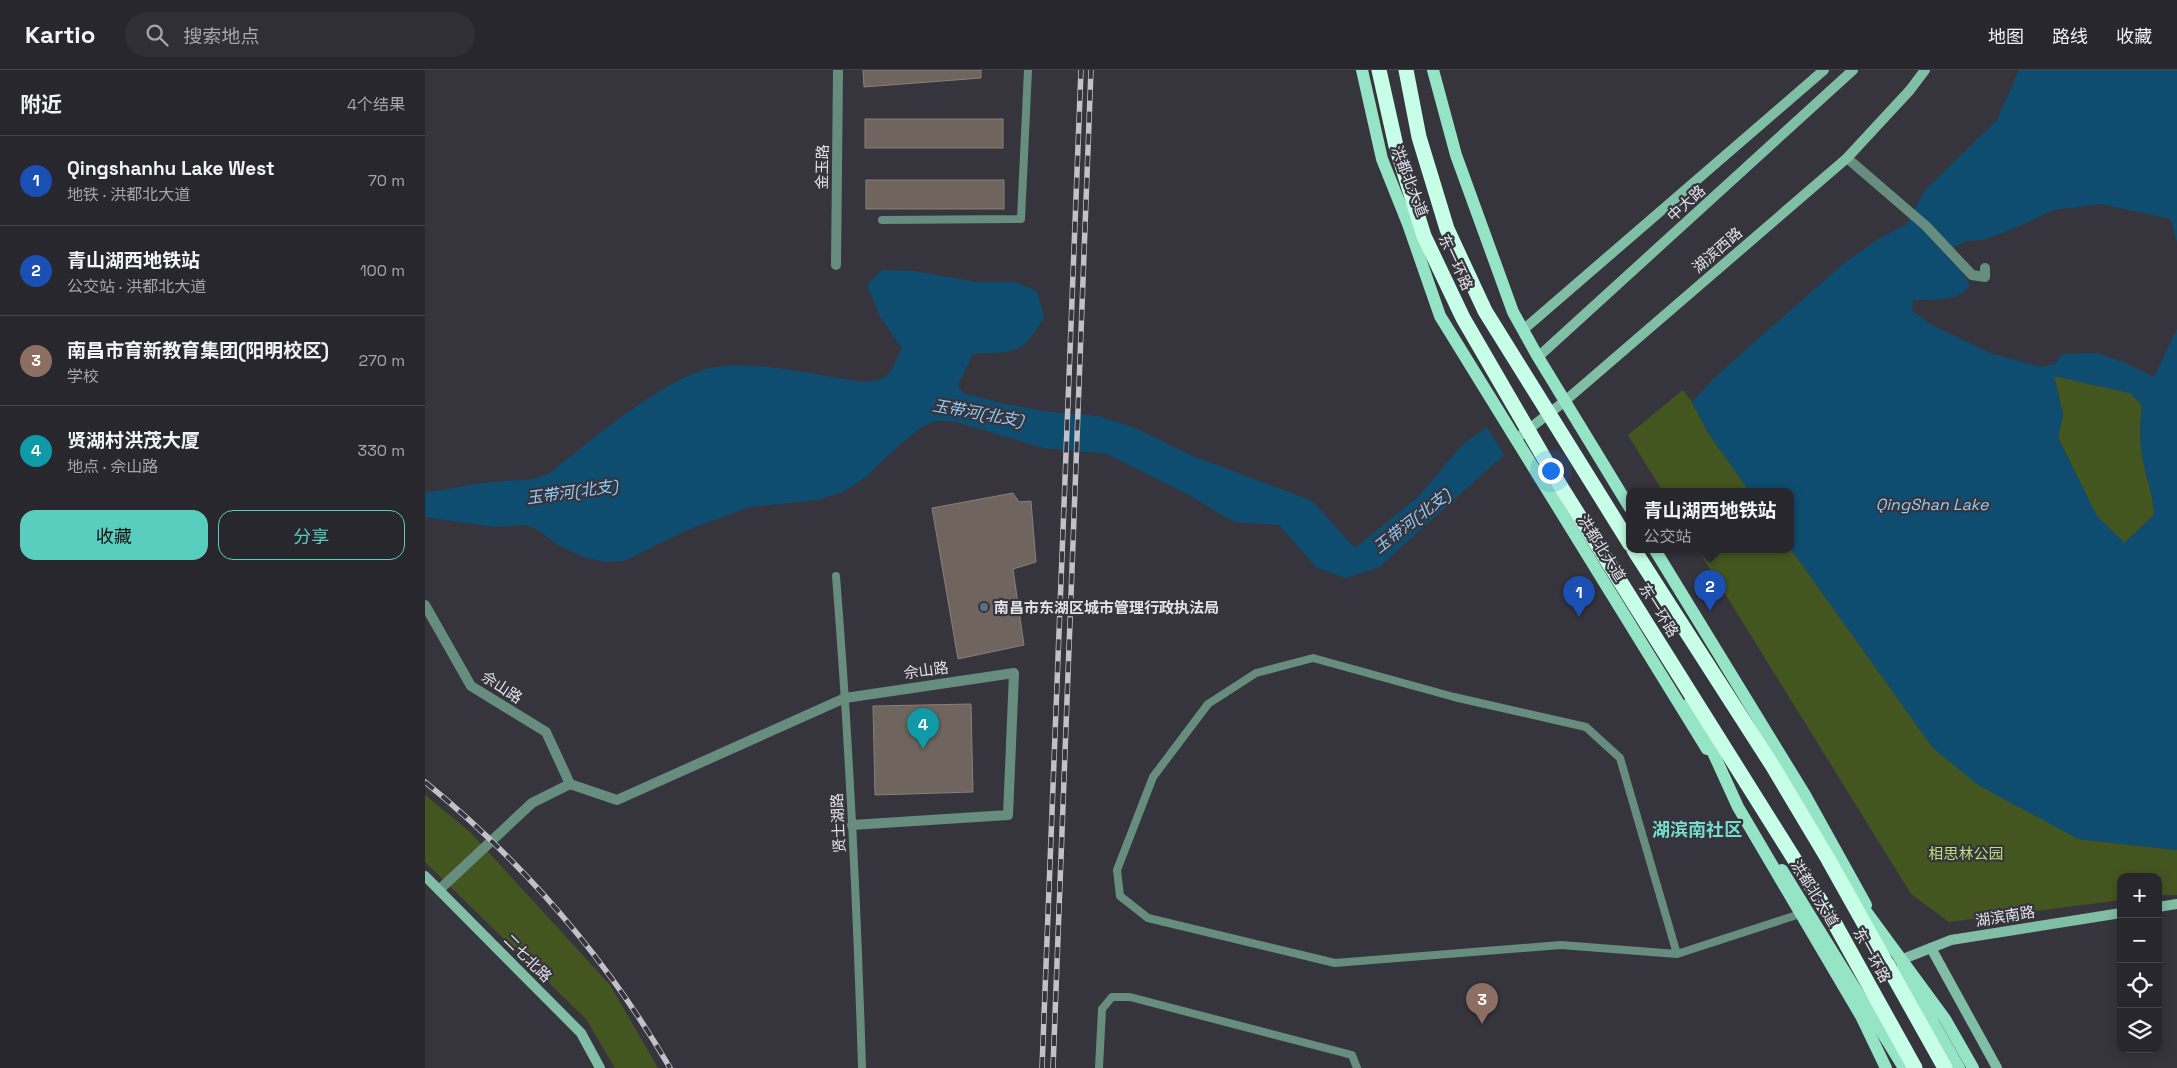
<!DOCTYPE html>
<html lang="zh">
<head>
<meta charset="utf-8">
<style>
	:root { --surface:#28272e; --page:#302f36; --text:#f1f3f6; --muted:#a5a5aa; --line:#44444a; --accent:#59cebe }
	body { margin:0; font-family:"Space Grotesk","Noto Sans SC",sans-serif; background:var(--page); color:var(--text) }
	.controls { position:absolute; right:15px; bottom:15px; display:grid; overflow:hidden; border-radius:10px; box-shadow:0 2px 12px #0003 }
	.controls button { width:45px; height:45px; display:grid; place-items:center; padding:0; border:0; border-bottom:1px solid var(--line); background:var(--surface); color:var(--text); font:25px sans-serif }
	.you { position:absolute; left:1125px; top:400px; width:18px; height:18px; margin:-12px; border:4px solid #fff; border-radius:50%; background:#1a73e8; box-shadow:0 0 0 8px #1a73e833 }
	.badge { display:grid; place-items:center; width:32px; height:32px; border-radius:50%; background:var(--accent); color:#fff; font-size:16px; font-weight:700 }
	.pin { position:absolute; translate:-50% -41px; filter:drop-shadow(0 1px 2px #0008) }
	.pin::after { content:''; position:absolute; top:26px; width:18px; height:15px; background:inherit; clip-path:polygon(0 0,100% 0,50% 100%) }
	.popup { position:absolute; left:1201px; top:418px; width:168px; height:65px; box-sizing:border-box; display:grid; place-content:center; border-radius:10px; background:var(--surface); filter:drop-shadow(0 1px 4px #0005); font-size:16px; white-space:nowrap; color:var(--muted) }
	.popup b { font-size:19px; color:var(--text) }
	.popup::after { content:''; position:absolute; left:50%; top:100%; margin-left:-10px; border:10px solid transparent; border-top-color:var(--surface) }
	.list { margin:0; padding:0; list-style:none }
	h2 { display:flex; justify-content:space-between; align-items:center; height:65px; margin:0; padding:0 20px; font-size:21px }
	h2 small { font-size:16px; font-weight:400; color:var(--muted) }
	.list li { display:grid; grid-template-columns:32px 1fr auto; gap:15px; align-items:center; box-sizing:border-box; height:90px; padding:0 20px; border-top:1px solid var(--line) }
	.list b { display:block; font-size:19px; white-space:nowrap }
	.list p { margin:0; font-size:16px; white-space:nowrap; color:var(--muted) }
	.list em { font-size:16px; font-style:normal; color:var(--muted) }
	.actions { display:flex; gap:10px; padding:15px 20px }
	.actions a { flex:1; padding:11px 0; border:1px solid var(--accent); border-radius:15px; text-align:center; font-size:18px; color:var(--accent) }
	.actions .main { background:var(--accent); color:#111 }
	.icon { flex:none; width:28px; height:28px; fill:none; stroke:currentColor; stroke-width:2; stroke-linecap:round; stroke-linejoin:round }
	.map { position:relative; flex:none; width:1752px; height:998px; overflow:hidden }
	header { display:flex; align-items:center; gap:30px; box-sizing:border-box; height:70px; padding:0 25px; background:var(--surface); border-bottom:1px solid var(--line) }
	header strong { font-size:24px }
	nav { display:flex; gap:28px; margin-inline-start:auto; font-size:18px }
	.search { width:350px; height:45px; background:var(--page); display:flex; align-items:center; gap:12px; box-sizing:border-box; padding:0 18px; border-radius:28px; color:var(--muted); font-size:19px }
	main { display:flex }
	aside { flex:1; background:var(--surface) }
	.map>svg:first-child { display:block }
	.green { fill:#445620 }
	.water { fill:#0f4d70; fill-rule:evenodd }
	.building { fill:#6f655e; stroke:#8a7f79 }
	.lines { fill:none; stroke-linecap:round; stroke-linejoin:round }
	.lane { stroke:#678d7e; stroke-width:8 }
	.street { stroke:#678d7e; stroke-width:10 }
	.secondary { stroke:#81bea6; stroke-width:10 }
	.primary { stroke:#95e4c6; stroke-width:12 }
	.rail-casing { stroke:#c3c1c8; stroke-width:5.5 }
	.rail { stroke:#36343d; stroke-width:4; stroke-dasharray:11; stroke-linecap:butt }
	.primary-bridge { stroke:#95e4c6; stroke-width:12 }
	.highway-bridge { stroke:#c7fee7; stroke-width:15 }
	.service-dot { fill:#5c6f8a; stroke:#36343d; stroke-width:2 }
	.labels { text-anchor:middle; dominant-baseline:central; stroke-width:4.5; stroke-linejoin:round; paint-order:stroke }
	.street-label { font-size:15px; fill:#e4e3e9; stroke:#36343d }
	.poi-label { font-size:15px; font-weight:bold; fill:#e4e3e9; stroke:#36343d; text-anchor:start }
	.park-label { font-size:15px; fill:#bbdf79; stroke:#36343d }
	.water-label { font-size:16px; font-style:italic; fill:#92caf2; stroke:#36343d }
	.quarter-label { font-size:18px; font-weight:bold; fill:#75ddcd; stroke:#36343d }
</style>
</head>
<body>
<header>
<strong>Kartio</strong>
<div class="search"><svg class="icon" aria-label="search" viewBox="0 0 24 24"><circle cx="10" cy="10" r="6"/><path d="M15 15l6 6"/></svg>搜索地点</div>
<nav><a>地图</a><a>路线</a><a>收藏</a></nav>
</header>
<main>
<aside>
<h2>附近<small>4个结果</small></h2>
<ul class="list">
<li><span class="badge" style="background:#1a4fb4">1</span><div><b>Qingshanhu Lake West</b><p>地铁 · 洪都北大道</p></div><em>70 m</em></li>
<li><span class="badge" style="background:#1a4fb4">2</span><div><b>青山湖西地铁站</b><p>公交站 · 洪都北大道</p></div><em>100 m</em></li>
<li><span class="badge" style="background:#8d6e63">3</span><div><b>南昌市育新教育集团(阳明校区)</b><p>学校</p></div><em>270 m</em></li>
<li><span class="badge" style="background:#0f9aa8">4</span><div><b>贤湖村洪茂大厦</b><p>地点 · 佘山路</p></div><em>330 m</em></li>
</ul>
<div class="actions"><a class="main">收藏</a><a>分享</a></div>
</aside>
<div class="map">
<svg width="1752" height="998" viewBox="0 0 1752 998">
	<rect width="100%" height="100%" fill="#36343d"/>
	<g class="green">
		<path d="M1629,306L1705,323L1717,335C1715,353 1714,372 1718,390C1721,409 1729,425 1729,445L1699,473L1672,447L1633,367L1638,344Z"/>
		<polygon points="1258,320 1267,332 1283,363 1325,422 1238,422 1203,365"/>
		<polygon points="1365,478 1508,678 1653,769 1752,780 1752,825 1733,825 1733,807 1696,807 1696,830 1524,852 1486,824 1273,480 1365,480"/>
		<polygon points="0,725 44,761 185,915 233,998 190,998 161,949 0,792"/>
	</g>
	<g class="water">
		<path d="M1594,0H1752V173L1746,149L1676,134L1629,140L1583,161L1557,170L1541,171L1531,176L1527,180V190L1543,210L1544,216C1533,233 1506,229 1488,230L1487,241L1507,255L1565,283L1616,297L1630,294L1637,284L1671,283L1701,293L1729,307L1752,259V780L1653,769L1553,715L1508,678L1365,478V422H1325L1283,363L1267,332L1289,308L1419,193L1458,166L1481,155L1500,120L1572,50ZM1629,306L1705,323L1717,335C1715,353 1714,372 1718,390C1721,409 1729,425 1729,445L1700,473L1672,446L1633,368L1638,344Z"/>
		<path d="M457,200L489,201L552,212H589L612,221L619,246C599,286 588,282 548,284L533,315L538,323L580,334L619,341L673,346L708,357L768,386L887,431L930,478L993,427L1037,375L1062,357L1079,385L954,497L921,508L892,498L854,455L809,452L762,424L682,384L618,378L531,352L512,351L496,357L468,381L440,408L417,422L394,430L325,437L260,461L199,491L181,492L161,488L135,476L111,459L100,455L69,457L0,447V423L57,413L109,409L125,403C164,372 243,304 291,297C340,291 391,306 439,312C467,310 465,302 477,278L455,247L442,215Z"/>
	</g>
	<g class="building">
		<polygon points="438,0 556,0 556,8 439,17"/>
		<rect x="440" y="49" width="138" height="29"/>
		<rect x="441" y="110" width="138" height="29"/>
		<polygon points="588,423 594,432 606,431 611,492 588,499 599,575 533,589 507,438"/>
		<polygon points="546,634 548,722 450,725 448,636"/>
	</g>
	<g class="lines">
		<g class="lane">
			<polyline points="457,150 596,149 603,0"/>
			<path d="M411,506C424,670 432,834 437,998"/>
			<polyline points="1252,884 1195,688 1161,657 1029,627 888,588 831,603 783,634 728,707 692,800 695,826 723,848 910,893 1136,875 1252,884 1378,843"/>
			<polyline points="674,998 677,939 687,927 705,927 927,985 932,998"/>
		</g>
		<g class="street">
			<polyline points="1422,88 1501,156 1547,205 1560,207 1560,198"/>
			<polyline points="411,195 413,0"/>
			<polyline points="0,535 46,616 121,662 145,714 192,730 420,628 589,603 583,745 427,755"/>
			<polyline points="14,820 107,733 145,714"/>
		</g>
		<g class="secondary">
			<polyline points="1098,260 1399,0"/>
			<polyline points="1113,287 1428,0"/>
			<polyline points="1091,369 1140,331 1422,88 1485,20 1500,0"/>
			<polyline points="0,806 156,963 175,998"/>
			<polyline points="1733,837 1752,834"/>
			<polyline points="1506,878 1572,998"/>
			<polyline points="1473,891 1526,870 1696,843"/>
		</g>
		<g class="primary">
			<polyline points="937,0 957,89 983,154 1015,246 1282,679"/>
			<polyline points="1008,0 1031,85 1088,242 1113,287 1205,438"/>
			<polyline points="1230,480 1380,725 1441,835"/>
			<polyline points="1357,800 1479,998"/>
			<polyline points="1477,898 1534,998"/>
		</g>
		<g class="rail-casing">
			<g id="rail">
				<path d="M0,712C98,792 182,889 245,998"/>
				<polyline points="617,998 656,0"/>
				<polyline points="628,998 666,0"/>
			</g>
		</g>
		<use href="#rail" class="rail"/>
		<g class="primary-bridge">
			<polyline points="1265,632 1313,737 1436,946 1461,998"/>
			<polyline points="1429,825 1520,949 1548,998"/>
		</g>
		<g class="highway-bridge">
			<polyline points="954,0 971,76 999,166 1038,248 1136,417 1410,854 1490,998"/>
			<polyline points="981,0 994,67 1022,159 1060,241 1205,474"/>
			<polyline points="1209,480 1347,695 1403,789 1520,998"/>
		</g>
	</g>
	<circle class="service-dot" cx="559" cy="537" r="5"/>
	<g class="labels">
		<g class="street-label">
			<text transform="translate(397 97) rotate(-89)">金玉路</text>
			<text transform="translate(985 111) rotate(69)">洪都北大道</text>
			<text transform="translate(1261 133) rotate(-42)">中大路</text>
			<text transform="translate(1292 180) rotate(-41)">湖滨西路</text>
			<text transform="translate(1031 192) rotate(65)">东一环路</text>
			<text transform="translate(1177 478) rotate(58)">洪都北大道</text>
			<text transform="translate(1234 540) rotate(58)">东一环路</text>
			<text transform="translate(501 600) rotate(-8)">佘山路</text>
			<text transform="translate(77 617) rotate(33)">佘山路</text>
			<text transform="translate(413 753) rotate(-93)">贤士湖路</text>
			<text transform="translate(1390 823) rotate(58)">洪都北大道</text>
			<text transform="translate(1580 846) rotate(-9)">湖滨南路</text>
			<text transform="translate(1447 885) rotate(61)">东一环路</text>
			<text transform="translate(103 888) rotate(45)">二七北路</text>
		</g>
		<g class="poi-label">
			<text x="569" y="537">南昌市东湖区城市管理行政执法局</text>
		</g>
		<g class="park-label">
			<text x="1541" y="783">相思林公园</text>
		</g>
		<g class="water-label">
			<text transform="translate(553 343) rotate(10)">玉带河(北支)</text>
			<text transform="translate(147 422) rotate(-8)">玉带河(北支)</text>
			<text x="1507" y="434">QingShan Lake</text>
			<text transform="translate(987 451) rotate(-38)">玉带河(北支)</text>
		</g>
		<g class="quarter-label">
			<text x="1272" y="759">湖滨南社区</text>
		</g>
	</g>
</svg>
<div class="controls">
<button>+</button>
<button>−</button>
<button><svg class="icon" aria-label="locate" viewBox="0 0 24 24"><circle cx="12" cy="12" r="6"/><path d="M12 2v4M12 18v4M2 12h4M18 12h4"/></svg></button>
<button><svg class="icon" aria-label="layers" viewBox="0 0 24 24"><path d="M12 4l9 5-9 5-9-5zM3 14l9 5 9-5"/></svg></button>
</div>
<div class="you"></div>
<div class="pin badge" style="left:1154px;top:547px;background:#1a4fb4">1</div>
<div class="pin badge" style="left:1285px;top:541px;background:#1a4fb4">2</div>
<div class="popup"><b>青山湖西地铁站</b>公交站</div>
<div class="pin badge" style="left:1057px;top:954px;background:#8d6e63">3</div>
<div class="pin badge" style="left:498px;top:679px;background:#0f9aa8">4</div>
</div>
</main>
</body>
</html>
